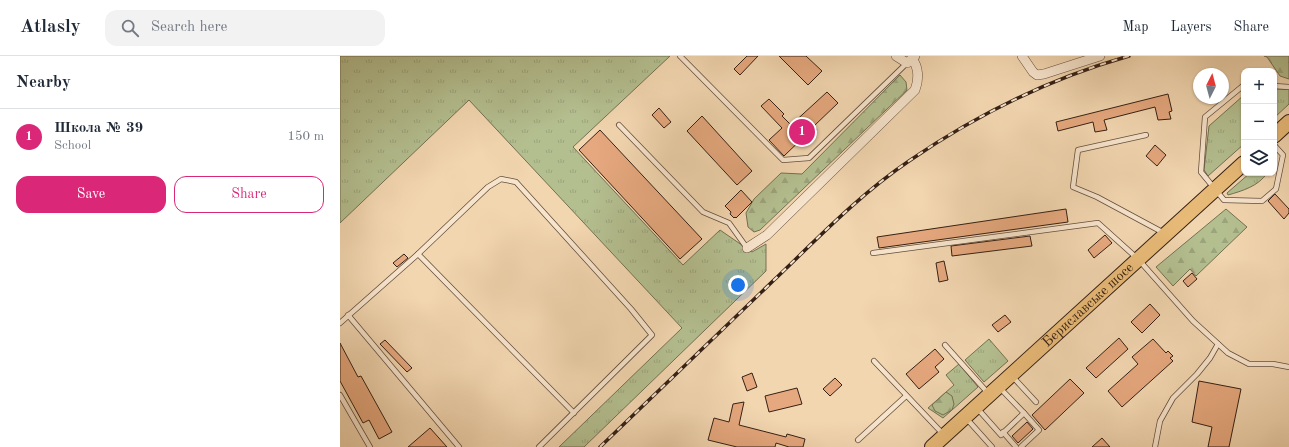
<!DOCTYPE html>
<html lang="en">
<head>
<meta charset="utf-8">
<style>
	:root { --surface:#fff; --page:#f2f2f3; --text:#1f2937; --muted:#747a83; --line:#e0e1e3; --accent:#db2777 }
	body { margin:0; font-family:"Old Standard TT",serif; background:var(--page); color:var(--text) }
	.controls { position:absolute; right:12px; top:12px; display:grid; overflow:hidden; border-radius:8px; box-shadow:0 1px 3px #0004 }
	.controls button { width:36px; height:36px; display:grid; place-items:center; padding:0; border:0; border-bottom:1px solid var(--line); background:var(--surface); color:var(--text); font:20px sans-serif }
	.compass { position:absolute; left:853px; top:12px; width:36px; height:36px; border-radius:50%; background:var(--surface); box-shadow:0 1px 3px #0004; rotate:6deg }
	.you { position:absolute; left:398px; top:229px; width:14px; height:14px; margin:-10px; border:3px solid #fff; border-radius:50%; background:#1a73e8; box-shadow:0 0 0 6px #1a73e833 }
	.badge { display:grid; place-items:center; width:26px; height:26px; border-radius:50%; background:var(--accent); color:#fff; font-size:13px; font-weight:700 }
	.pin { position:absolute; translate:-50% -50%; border:2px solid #fff; box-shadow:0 1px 4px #0006 }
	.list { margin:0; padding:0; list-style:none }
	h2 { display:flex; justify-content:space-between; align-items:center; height:52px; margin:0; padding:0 16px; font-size:17px }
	h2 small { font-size:13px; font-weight:400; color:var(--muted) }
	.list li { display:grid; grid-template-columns:26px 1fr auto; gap:12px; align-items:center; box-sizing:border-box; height:56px; padding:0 16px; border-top:1px solid var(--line) }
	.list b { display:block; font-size:15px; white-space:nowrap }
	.list p { margin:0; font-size:13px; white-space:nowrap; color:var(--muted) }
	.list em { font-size:13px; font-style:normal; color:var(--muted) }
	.actions { display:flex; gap:8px; padding:12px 16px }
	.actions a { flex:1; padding:9px 0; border:1px solid var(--accent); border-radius:12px; text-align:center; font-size:14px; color:var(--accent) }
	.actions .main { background:var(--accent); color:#fff }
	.icon { flex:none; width:22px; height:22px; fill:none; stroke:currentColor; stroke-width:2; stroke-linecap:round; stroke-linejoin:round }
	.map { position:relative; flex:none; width:949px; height:391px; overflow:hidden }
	header { display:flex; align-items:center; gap:24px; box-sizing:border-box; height:56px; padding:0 20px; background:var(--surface); border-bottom:1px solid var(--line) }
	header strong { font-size:19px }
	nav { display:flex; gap:22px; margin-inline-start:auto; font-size:14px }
	.search { width:280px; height:36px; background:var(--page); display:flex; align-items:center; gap:10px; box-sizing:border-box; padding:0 14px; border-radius:12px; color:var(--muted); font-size:15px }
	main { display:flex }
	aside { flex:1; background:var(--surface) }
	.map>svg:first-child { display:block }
	.grass { fill:url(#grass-tufts); stroke:#747052 }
	.forest { fill:url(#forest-firs); stroke:#747052 }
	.building { fill:#e6a87e; stroke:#352015 }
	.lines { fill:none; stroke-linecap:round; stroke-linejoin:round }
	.lane-casing { stroke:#644e3c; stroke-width:6 }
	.street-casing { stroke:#644e3c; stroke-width:10 }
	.primary-casing { stroke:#352015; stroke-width:16 }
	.lane { stroke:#f7e4cc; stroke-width:4.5 }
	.street { stroke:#f7e4cc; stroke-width:9 }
	.primary { stroke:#e9bb78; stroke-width:14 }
	.rail-casing { stroke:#352015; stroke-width:3.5 }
	.rail { stroke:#f7e4cc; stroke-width:2; stroke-dasharray:6; stroke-linecap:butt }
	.labels { text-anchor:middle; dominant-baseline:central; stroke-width:3; stroke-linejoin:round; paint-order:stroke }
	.street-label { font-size:14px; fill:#352015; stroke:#f7e4cc }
</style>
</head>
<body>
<header>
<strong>Atlasly</strong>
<div class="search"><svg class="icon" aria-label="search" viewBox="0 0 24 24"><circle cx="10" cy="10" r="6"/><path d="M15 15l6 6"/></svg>Search here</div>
<nav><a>Map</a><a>Layers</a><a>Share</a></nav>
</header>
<main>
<aside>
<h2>Nearby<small></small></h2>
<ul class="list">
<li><span class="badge">1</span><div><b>Школа № 39</b><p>School</p></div><em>150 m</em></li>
</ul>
<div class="actions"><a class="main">Save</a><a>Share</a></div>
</aside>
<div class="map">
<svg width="949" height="391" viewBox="0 0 949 391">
	<defs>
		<pattern id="grass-tufts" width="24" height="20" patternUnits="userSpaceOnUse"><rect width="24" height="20" fill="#b4bf90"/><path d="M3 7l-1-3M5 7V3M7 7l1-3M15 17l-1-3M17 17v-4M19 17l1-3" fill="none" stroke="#9ba47b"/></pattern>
		<pattern id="forest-firs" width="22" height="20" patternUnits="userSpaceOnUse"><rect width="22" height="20" fill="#b4bf90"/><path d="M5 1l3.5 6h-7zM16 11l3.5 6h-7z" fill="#9ba47b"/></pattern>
	</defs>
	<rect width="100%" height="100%" fill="#f2d6b0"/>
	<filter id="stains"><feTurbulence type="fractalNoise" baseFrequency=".005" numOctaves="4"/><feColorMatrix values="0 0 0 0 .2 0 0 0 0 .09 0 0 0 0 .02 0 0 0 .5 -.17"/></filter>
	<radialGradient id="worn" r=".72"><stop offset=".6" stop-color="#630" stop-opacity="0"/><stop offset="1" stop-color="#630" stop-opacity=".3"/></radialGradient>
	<g class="grass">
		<polygon points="0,0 330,0 233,91 343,209 380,174 412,196 426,188 426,215 244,391 219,391 342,272 129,44 0,167"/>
		<polygon points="934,33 949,33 949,48 934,62"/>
		<polygon points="904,39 904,88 868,120 864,114 869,70"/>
		<path d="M910,117H927C919,130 902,135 888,139L887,137Z"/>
		<polygon points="649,283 668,305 644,326 625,304"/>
		<polygon points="619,308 638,331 603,362 588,352 614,329 606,319"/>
	</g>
	<g class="forest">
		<polygon points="924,0 949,0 949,23 940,20 927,1"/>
		<polygon points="560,19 566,26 567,34 420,174 414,176 408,171 406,157 414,143 441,117 462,118"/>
		<polygon points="886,153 907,171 856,220 850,213 833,230 816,211"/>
		<polygon points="606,336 612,340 614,348 612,354 603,359 595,355 592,349"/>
	</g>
	<g class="building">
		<polygon points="407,0 418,0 400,19 394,13"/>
		<polygon points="439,0 466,0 482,15 468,29"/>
		<polygon points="487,36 498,47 474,70 477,74 472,79 469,76 444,100 429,84 442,72 421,50 429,43 444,58 442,60 451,69"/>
		<polygon points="828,38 832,55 829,56 831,63 818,64 815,51 764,64 767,74 755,76 753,66 718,75 716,66"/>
		<polygon points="319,52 331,66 324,72 312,59"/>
		<polygon points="362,60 412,115 397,129 347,75"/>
		<polygon points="260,74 362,183 340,203 239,94"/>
		<polygon points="815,89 826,99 817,110 806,100"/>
		<polygon points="401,134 412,146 396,162 395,161 394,162 390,158 391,156 385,150"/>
		<polygon points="935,138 949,153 949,157 944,163 928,145"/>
		<polygon points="726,153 728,166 539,192 537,181"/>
		<polygon points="765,179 772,187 754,202 748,194"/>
		<polygon points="690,180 692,190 612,200 611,190"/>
		<polygon points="64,198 68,202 57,211 53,207"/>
		<polygon points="604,205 608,224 599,226 596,207"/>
		<polygon points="852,217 857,223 848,231 843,225"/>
		<polygon points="810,248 820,259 802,277 791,266"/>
		<polygon points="665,259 671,266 658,276 652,269"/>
		<polygon points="779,282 788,293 756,322 746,312"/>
		<polygon points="813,283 826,297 828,295 833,300 830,302 833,305 782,351 768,335 798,308 792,301"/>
		<polygon points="45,284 72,312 67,316 40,288"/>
		<polygon points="0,287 18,321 21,320 52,376 39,383 29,364 23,367 0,325"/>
		<polygon points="595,293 604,303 595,311 599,316 579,333 566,318"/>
		<polygon points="412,317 417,331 407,335 402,321"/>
		<polygon points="495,322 502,329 490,340 483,333"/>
		<polygon points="730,323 744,337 705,374 692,359"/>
		<polygon points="859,325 901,333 889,391 868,391 872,371 852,366"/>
		<polygon points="457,332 462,348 429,356 425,340"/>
		<polygon points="404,346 399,369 446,381 447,378 465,383 463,391 449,391 436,387 435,391 397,391 368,384 374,362 389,366 393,348"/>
		<polygon points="687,366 693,373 678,387 672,380"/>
		<polygon points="90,372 107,391 68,391"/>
		<polygon points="762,382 770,391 752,391"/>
	</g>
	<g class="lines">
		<g class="lane-casing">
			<g id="lane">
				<polyline points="340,0 443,104 469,102 567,7"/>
				<polyline points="904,29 865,61 861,116 884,144 922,145 936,133 943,99 934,89"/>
				<polyline points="934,30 949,31"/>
				<polyline points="279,69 363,156 389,167 407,192"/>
				<polyline points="806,79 738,94 733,131 757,141 824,177"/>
				<polyline points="533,197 758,167 798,203 853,265 888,297 909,308 933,308 949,311"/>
				<polyline points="78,198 234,357"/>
				<polyline points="8,259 119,391"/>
				<polyline points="0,267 78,198 148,131 161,123 176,126 291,253 312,279 199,391"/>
				<polyline points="605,289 648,337"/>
				<polyline points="534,305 603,378"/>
				<polyline points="672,320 696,346"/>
				<polyline points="0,339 30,391"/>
				<polyline points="637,352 661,379 684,357 659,331"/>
				<polyline points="626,362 652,391"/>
				<polyline points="663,376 676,391"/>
				<polyline points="518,384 566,340"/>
				<polyline points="681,391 699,374 684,357"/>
				<polyline points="815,391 820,365 833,342 857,318 870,302 878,288"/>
			</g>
		</g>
		<g class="street-casing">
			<g id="street">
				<polyline points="556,0 567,7 575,0"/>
				<polyline points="682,0 693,16 697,19 704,18 760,0"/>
				<path d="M407,192L427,179L575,34C579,24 579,11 572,3"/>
			</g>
		</g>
		<g class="primary-casing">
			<g id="primary">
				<polyline points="934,80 949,66"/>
				<path id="s1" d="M592,391L904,107"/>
			</g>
		</g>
		<use href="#lane" class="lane"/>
		<use href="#street" class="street"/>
		<use href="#primary" class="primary"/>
		<g class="rail-casing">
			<path id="rail" d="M260,391C318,335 376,280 434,224C477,183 520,138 569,105C636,59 711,22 789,0"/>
		</g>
		<use href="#rail" class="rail"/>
	</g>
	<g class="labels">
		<g class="street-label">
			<text stroke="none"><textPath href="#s1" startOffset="211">Бериславське шосе</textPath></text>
		</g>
	</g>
	<rect width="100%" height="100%" filter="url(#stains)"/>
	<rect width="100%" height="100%" fill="url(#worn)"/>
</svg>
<div class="controls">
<button>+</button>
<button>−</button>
<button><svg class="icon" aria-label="layers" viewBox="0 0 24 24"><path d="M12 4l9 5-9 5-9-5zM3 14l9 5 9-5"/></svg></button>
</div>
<svg class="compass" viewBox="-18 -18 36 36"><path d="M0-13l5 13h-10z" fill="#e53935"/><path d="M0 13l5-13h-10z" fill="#747a83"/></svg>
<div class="you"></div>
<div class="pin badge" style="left:462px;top:76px">1</div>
</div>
</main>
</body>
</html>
